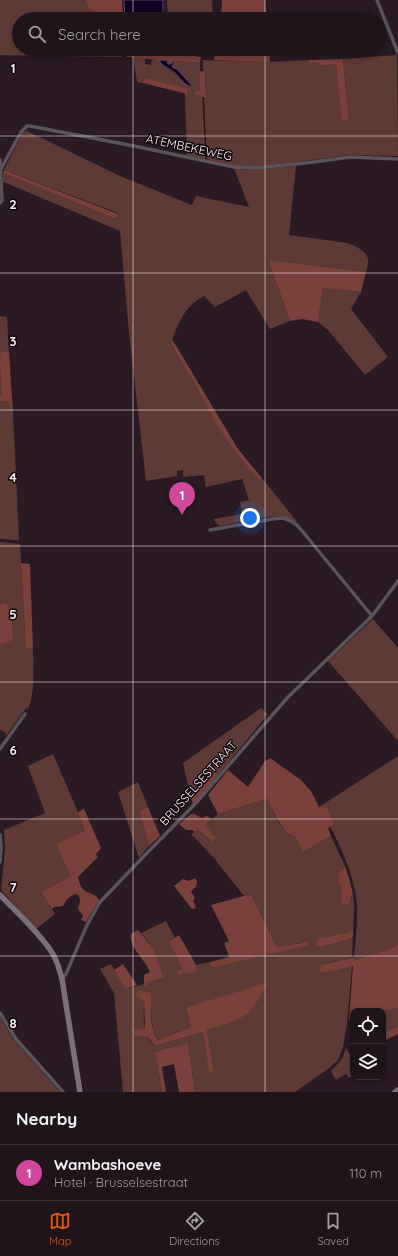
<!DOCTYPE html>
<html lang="en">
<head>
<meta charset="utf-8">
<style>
	:root { --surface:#1f141a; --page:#271d23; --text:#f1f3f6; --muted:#a19ea2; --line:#3c3339; --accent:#ea580c }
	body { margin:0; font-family:Quicksand,sans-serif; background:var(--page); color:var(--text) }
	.controls { position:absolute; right:12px; bottom:12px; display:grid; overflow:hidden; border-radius:8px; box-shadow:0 2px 6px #0003 }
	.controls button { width:36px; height:36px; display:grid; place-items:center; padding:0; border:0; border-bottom:1px solid var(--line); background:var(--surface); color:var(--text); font:20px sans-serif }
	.you { position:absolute; left:250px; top:518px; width:14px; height:14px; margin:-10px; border:3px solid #fff; border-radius:50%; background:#1a73e8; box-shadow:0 0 0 6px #1a73e833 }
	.badge { display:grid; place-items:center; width:26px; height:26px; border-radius:50%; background:var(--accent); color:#fff; font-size:13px; font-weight:700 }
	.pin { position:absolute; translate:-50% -33px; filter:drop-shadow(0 1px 2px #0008) }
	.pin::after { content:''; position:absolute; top:21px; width:14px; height:12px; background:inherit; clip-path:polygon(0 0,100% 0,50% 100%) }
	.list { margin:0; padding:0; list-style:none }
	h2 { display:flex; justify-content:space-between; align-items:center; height:52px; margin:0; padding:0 16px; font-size:17px }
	h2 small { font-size:13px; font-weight:400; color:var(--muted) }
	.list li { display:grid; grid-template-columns:26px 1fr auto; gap:12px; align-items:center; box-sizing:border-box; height:56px; padding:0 16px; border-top:1px solid var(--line) }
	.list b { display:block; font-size:15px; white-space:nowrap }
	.list p { margin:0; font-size:13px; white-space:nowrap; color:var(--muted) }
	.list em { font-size:13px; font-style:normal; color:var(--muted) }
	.icon { flex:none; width:22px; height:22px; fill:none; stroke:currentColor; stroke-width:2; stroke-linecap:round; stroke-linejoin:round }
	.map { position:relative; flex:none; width:398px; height:1092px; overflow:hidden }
	.search { position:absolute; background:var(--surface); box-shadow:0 2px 6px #0003; left:12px; right:12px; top:12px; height:44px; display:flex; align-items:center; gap:10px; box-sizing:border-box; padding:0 14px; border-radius:22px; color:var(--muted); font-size:15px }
	.sheet { height:108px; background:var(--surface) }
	nav { display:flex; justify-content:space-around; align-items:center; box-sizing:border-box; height:56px; border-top:1px solid var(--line); background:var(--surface); font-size:11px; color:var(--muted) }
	nav a { display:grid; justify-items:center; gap:2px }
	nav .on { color:var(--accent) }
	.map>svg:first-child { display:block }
	.green { fill:#5e3a36; fill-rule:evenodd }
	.forest { fill:#7a403b }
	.water { fill:#0d0022; stroke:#544862 }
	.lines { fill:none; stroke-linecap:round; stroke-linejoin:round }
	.street { stroke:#59535a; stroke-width:3.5 }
	.secondary { stroke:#7a707b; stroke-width:5.5 }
	.grid { fill:none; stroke:#fbf0f6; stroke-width:1; stroke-opacity:0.55 }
	.labels { text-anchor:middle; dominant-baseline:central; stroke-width:3; stroke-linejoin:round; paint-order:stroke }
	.street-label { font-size:12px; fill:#fbf0f6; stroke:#0e070b }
	.grid-label { font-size:13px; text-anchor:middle; font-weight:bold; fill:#fbf0f6; stroke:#0e070b; stroke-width:3; stroke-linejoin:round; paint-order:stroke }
</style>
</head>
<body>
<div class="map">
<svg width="398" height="1092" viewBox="0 0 398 1092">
	<rect width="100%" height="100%" fill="#291a23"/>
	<g class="green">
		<polygon points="0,0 86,0 88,8 95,12 113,19 19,19 19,49 121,49 121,57 0,55"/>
		<polygon points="167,0 212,0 213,19 168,19"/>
		<polygon points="397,55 398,156 348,155 298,162 251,167 236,166 209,160 207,159 204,97 206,97 205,72 203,72 203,60 270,62 308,60 309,64 319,63 319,66 336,64 343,121 349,120 343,59"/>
		<path d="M133,57L145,58V64L151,65V63L152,60H159C163,68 171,69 176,75C181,80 186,83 192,87L177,69L173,68L172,66L175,61L200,63V91L195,95L201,96L203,159L187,156L185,93H187L145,79L143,83L137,82Z"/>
		<path d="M27,131L120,176L192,205L196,196L249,207L234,168L245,170L296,166L289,235L347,243C355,246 366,250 368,259C369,262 367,268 366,272L268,260L290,321L270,329L246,290L215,307L204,296C185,306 178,323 171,343L179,358L196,384L214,420L259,480L262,478L298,523C294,521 291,519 286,518C270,513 238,523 220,526L216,523L214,519L242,514L240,502L249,500L242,479L206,487L204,475L183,477V470L177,471V476L146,481L129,333L120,231L6,183L3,182V173L116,219L118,213L4,170L23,132Z"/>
		<polygon points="323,288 361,292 351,309 388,357 365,375 328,330 318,322"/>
		<polygon points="0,316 7,317 9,352 1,352 2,396 0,396"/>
		<polygon points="0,401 9,402 10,412 13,413 19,540 0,539"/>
		<path d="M0,542L20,544L26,648H33C33,668 36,690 28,709L26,708L6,736L5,732L0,730Z"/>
		<polygon points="373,619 398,648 398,741 328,661"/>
		<polygon points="261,708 268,714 218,775 214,773 195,797 193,789 189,790 183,763"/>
		<polygon points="53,754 78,812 85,831 71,876 41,892 55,914 36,929 1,890 5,849 4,830 45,813 28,766"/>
		<path d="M398,756V944L392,948L354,960C355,943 358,922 357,905C355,877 342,850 330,826L334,824L319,807Z"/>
		<polygon points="138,782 148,807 139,811 149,846 139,858 118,792"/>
		<path d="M267,799L277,820L287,834L294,835L303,852L331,836L346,868C335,874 341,883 341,892L351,899L353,893L354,906L353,930L346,933L323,947L351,939L353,936L352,957L321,965L323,973L352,966L347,1023L343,1047L338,1060L328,1069L295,1092H195L188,1043L155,1052L162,1092H123L114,993L100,969L111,964L125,989L144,984V985L147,982L164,978L154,950L141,933L166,921L175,938L169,942L184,969L197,971L196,965L210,962L211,968L306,942L277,947L251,894L244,896L214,858L191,834L198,830L211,842L205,825L218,814ZM144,1001L151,1015L153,1029L158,1040L191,1027L186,1008L234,1021L207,1030L214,1071L209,1072L203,1032L155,1046C141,1035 144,1016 144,1001Z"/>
		<polygon points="398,1008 398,1027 383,1033 383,1011"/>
		<polygon points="0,1017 14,1040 60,1092 0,1092"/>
		<polygon points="346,1048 353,1060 353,1075 349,1078 346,1074 336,1080 331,1071 342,1059"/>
	</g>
	<g class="forest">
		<path d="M86,0H122L123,19C110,19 99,15 88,8Z"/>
		<polygon points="222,0 265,0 266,19 212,19 221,17"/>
		<polygon points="209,49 269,49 270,62 214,60 214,52 210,51"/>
		<polygon points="126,50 160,51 201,57 200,63 173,61 171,64 166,63 168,61 127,57"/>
		<polygon points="343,59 349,120 342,121 336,64 319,66 318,63 309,64 308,60"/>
		<polygon points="200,71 205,72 206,97 202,97 205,158 203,159 201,96 195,95 195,91 200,91"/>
		<polygon points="145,78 188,89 187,94 143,83"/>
		<polygon points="4,170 118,214 116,219 3,173"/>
		<polygon points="268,260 366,272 361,292 323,288 318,322 302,319 290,321"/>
		<polygon points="172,339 238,449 262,478 259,480 233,449 214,420 196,385 179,358 171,343"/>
		<polygon points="1,352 9,352 13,413 10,412 9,402 0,401 0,396 2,396 0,361"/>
		<polygon points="21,563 30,564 33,648 26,649"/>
		<polygon points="6,603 11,611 13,640 0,644 0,605"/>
		<polygon points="270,758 301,780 311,791 319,807 327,808 334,824 328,828 331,836 303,852 294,835 287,834 277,819 267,799 218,814 208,795 228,770 248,787 265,761"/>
		<polygon points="215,772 218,775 193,805 189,790 193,789 195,796"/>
		<polygon points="148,807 160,836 149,846 139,811"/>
		<path d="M84,809L101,848L96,854L98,857L78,877C79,880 80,886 83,889C87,894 96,893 99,900L86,922L81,920L83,916L78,909L80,901L79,896L77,894C70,895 66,900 63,906L54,907L52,909L41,892L71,876L56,844L85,831L78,812Z"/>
		<polygon points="191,814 194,814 202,818 207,816 212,819 205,825 216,838 212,842 198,830 195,832 192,830 186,830 179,824"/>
		<path d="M346,868L353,893L348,905L341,903C341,899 342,894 341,889C340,881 334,874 346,868Z"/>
		<polygon points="195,878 197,881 196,887 191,891 195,898 193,900 196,908 192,909 174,886 183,879 189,881"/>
		<polygon points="251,894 277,947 307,942 308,945 211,968 210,962 229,957 224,943 229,941 211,905"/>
		<path d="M138,930L154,950L164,978L147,982V986L144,985V975L150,972C146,961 128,946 131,934Z"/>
		<polygon points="353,930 353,936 351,939 322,947 316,945 316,942 318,939 346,933"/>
		<polygon points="179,935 196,965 197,971 178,975 177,971 183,969 169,942"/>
		<polygon points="398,944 398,1008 383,1011 353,1011 353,1018 349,1019 353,966 323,973 320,971 321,965 354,957 354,960 392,948"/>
		<polygon points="123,964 137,985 125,989 114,970"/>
		<path d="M268,982C261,994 255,1010 242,1017C232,1023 219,1026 207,1030L214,1071L209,1073L203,1032L155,1046L147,1036H134V1030L145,1029L144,1001L136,996L137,991L151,993C151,1008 149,1026 158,1040L191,1027L186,1008Z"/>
		<polygon points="398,1027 398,1034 386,1040 383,1033"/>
		<polygon points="188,1043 195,1092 179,1092 174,1064 162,1067 166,1092 162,1092 155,1052"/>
	</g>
	<g class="water">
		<polygon points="124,0 163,0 163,19 125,19"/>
		<path d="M159,60L169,61L167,62L168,64H171L173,61H175L172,66L173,68L177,69L193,87C185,86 181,79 176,74C170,68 163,67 159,60Z"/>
	</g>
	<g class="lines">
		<g class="street">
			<polyline points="377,0 398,53"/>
			<polyline points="0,160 2,200 0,203"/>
			<polyline points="1,169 21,132 27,126 30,126 134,146 234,167 254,168 306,163 350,157 398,159"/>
			<polyline points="210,530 272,519 283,518 291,521 298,526 372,616"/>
			<polyline points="0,749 25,714"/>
			<polyline points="0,835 1,847 0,862"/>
			<polyline points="62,979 66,974 87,925 100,902 146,854 196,803 288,697 372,616 398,581"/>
			<polyline points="0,1013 16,1039 63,1092"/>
		</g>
		<g class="secondary">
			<path d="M0,895C17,912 35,929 49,948C56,957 59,968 62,979L80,1092"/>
			<polyline points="395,1092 398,1090"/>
		</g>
	</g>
	<path class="grid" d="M133,0V19M265,0V19M133,49V1092M265,49V1092M0,136H398M0,273H398M0,410H398M0,546H398M0,682H398M0,819H398M0,956H398"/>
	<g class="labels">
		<g class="street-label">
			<text transform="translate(189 147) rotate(12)">ATEMBEKEWEG</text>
			<text transform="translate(198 783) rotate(-48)">BRUSSELSESTRAAT</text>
		</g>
	</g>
	<g class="grid-label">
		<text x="13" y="73">1</text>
		<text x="13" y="209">2</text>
		<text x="13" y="346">3</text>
		<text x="13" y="482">4</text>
		<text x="13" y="619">5</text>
		<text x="13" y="755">6</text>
		<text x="13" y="892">7</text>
		<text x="13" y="1028">8</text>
	</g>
</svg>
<div class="controls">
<button><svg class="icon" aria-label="locate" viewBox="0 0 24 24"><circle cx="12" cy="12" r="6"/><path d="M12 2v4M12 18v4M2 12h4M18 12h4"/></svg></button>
<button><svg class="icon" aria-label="layers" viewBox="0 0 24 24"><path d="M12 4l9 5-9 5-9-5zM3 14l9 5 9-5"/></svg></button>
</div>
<div class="you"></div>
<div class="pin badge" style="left:182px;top:515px;background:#d1479c">1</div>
<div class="search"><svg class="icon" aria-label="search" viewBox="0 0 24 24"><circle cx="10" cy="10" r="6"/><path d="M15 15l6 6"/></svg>Search here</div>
</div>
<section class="sheet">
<h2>Nearby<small></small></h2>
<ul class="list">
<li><span class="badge" style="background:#d1479c">1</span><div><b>Wambashoeve</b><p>Hotel · Brusselsestraat</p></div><em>110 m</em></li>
</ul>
</section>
<nav>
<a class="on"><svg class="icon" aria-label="map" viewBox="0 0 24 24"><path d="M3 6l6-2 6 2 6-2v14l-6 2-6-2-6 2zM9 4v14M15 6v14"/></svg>Map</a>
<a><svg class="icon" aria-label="directions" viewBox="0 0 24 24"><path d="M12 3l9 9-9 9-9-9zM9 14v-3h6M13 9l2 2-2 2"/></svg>Directions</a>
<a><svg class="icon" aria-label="saved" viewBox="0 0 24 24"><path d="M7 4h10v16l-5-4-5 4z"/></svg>Saved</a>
</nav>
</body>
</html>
